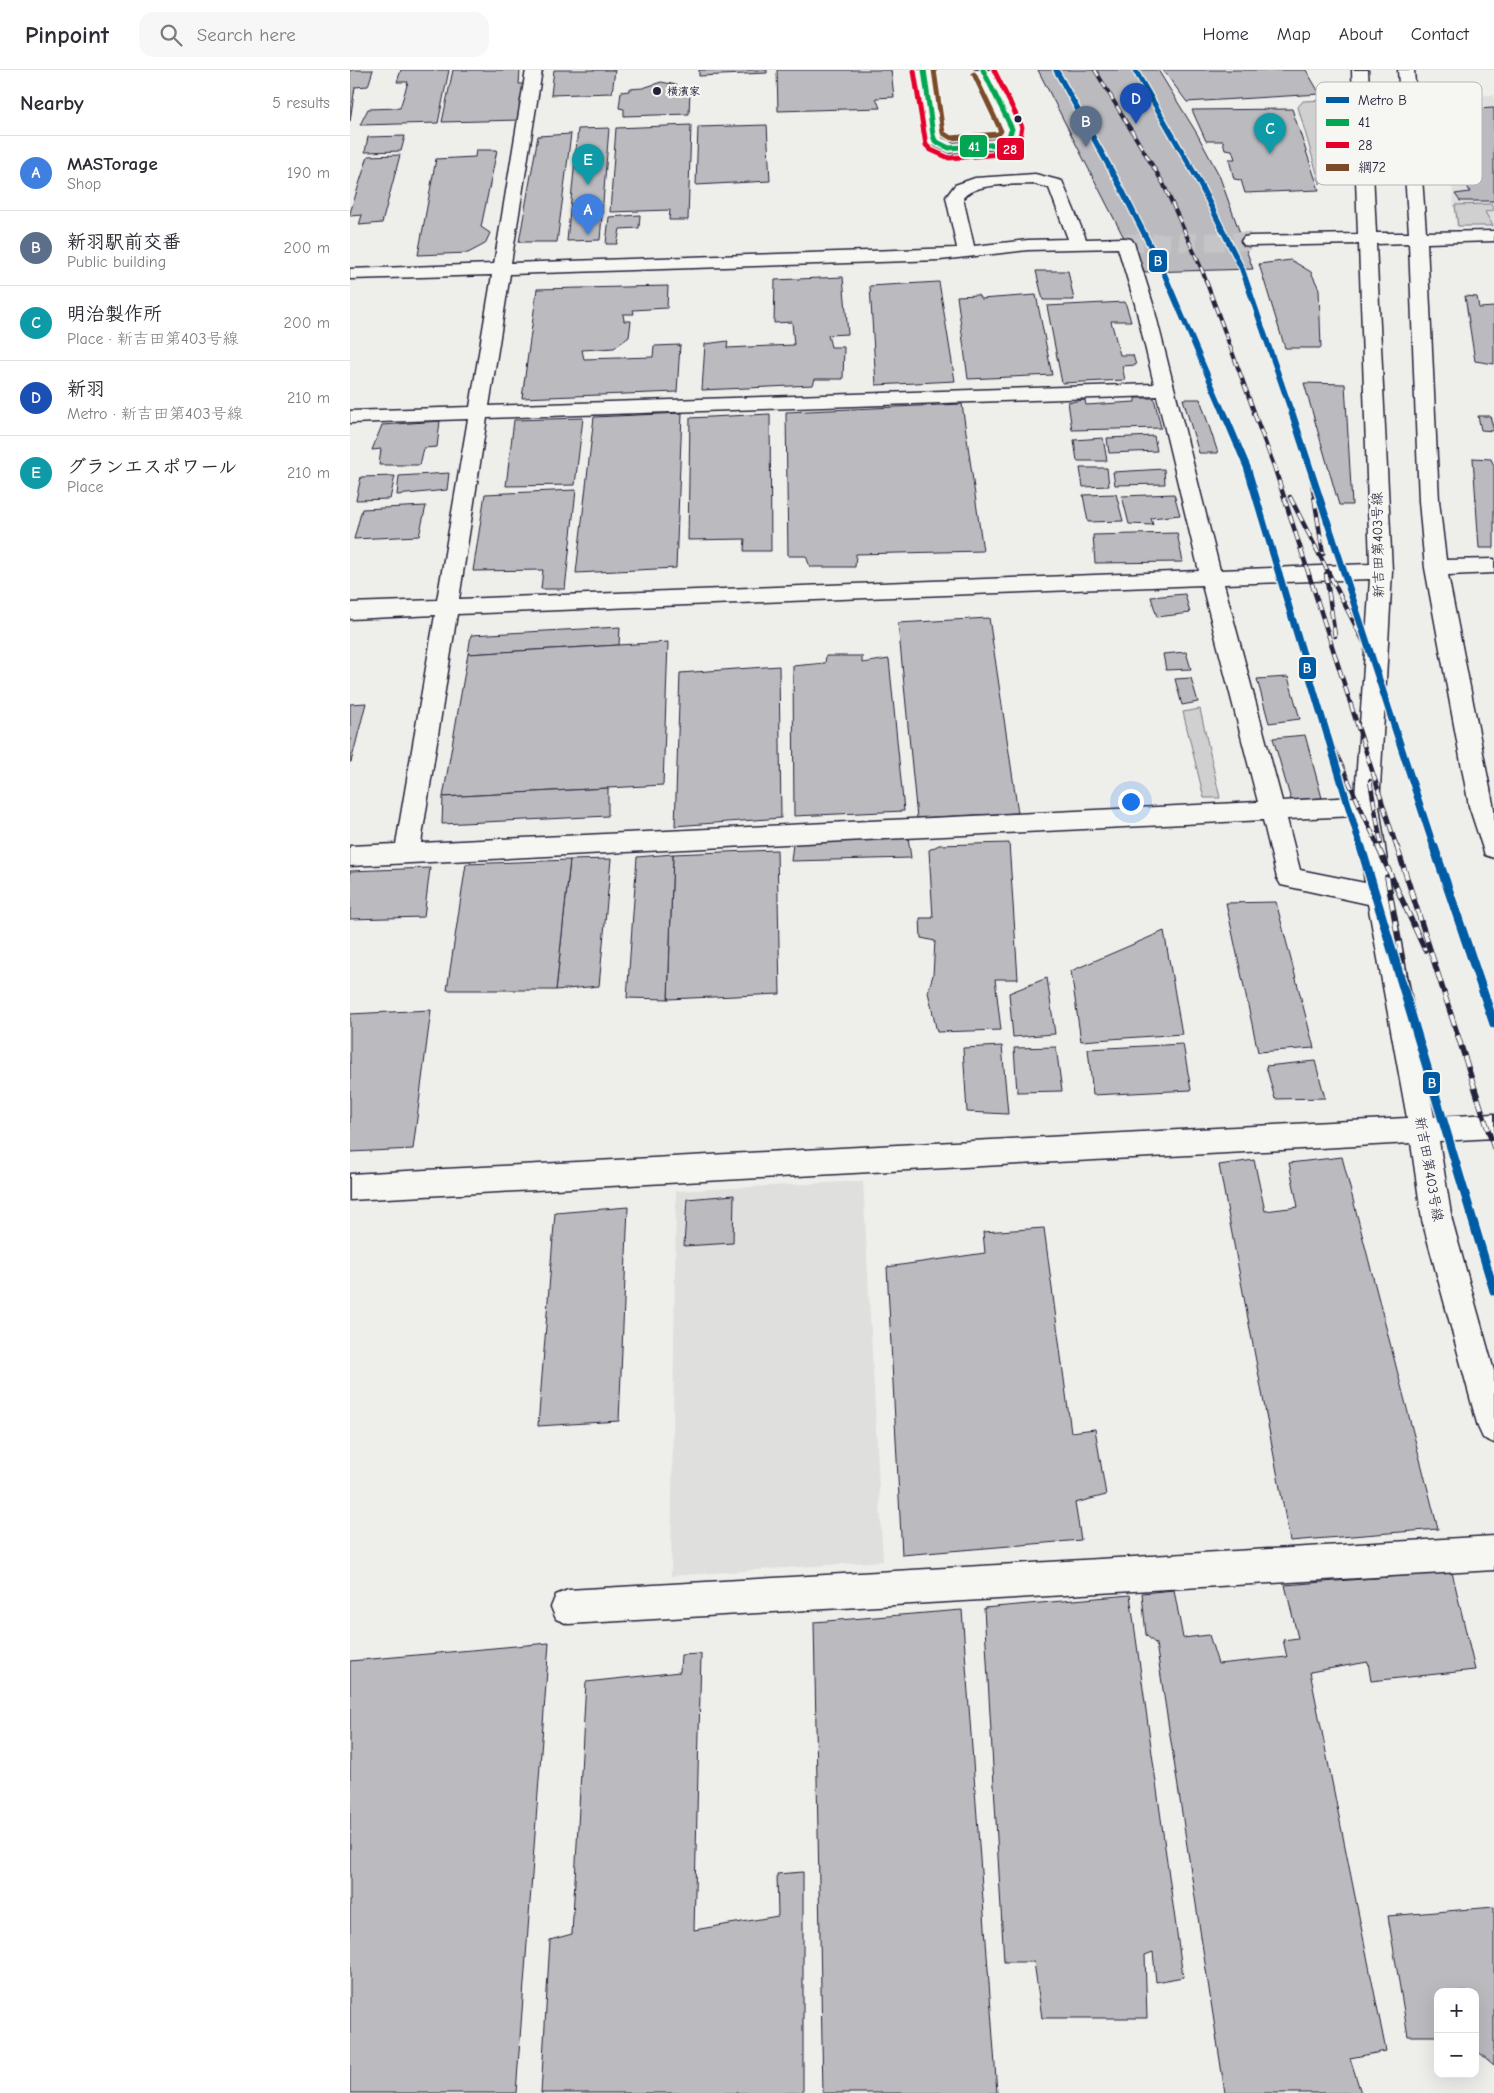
<!DOCTYPE html>
<html lang="en">
<head>
<meta charset="utf-8">
<style>
	:root { --surface:#fff; --page:#f7f7f7; --text:#2b2b33; --muted:#7c7c81; --line:#e1e1e2; --accent:#2563eb }
	body { margin:0; font-family:"Comic Neue","Klee One",sans-serif; background:var(--page); color:var(--text) }
	.controls { position:absolute; right:15px; bottom:15px; display:grid; overflow:hidden; border-radius:10px; box-shadow:0 5px 20px #0002 }
	.controls button { width:45px; height:45px; display:grid; place-items:center; padding:0; border:0; border-bottom:1px solid var(--line); background:var(--surface); color:var(--text); font:25px sans-serif }
	.you { position:absolute; left:780px; top:731px; width:18px; height:18px; margin:-12px; border:4px solid #fff; border-radius:50%; background:#1a73e8; box-shadow:0 0 0 8px #1a73e833 }
	.badge { display:grid; place-items:center; width:32px; height:32px; border-radius:50%; background:var(--accent); color:#fff; font-size:16px; font-weight:700 }
	.pin { position:absolute; translate:-50% -41px; filter:drop-shadow(0 1px 2px #0008) }
	.pin::after { content:''; position:absolute; top:26px; width:18px; height:15px; background:inherit; clip-path:polygon(0 0,100% 0,50% 100%) }
	.list { margin:0; padding:0; list-style:none }
	h2 { display:flex; justify-content:space-between; align-items:center; height:65px; margin:0; padding:0 20px; font-size:21px }
	h2 small { font-size:16px; font-weight:400; color:var(--muted) }
	.list li { display:grid; grid-template-columns:32px 1fr auto; gap:15px; align-items:center; box-sizing:border-box; height:75px; padding:0 20px; border-top:1px solid var(--line) }
	.list b { display:block; font-size:19px; white-space:nowrap }
	.list p { margin:0; font-size:16px; white-space:nowrap; color:var(--muted) }
	.list em { font-size:16px; font-style:normal; color:var(--muted) }
	.icon { flex:none; width:28px; height:28px; fill:none; stroke:currentColor; stroke-width:2; stroke-linecap:round; stroke-linejoin:round }
	.map { position:relative; flex:none; width:1144px; height:2023px; overflow:hidden }
	header { display:flex; align-items:center; gap:30px; box-sizing:border-box; height:70px; padding:0 25px; background:var(--surface); border-bottom:1px solid var(--line) }
	header strong { font-size:24px }
	nav { display:flex; gap:28px; margin-inline-start:auto; font-size:18px }
	.search { width:350px; height:45px; background:var(--page); display:flex; align-items:center; gap:12px; box-sizing:border-box; padding:0 18px; border-radius:15px; color:var(--muted); font-size:19px }
	main { display:flex }
	aside { flex:1; background:var(--surface) }
	.map>svg:first-child { display:block }
	.built { fill:#dfdfde }
	.green { fill:#d0d0d1; stroke:#797986 }
	.building { fill:#bbbbbf; stroke:#22223b }
	.lines { fill:none; stroke-linecap:round; stroke-linejoin:round }
	.minor-tunnel { stroke:#c5c5c8; stroke-width:18; stroke-dasharray:18 9; stroke-linecap:butt }
	.minor-casing { stroke:#22223b; stroke-width:3 }
	.minor { fill:#f6f6f2; fill-rule:evenodd }
	.rail-far2-casing { stroke:#22223b; stroke-width:4 }
	.rail-far1-casing { stroke:#22223b; stroke-width:4.5 }
	.rail-casing { stroke:#22223b; stroke-width:5.5 }
	.rail-far2 { stroke:#f6f6f2; stroke-width:2.5; stroke-dasharray:7; stroke-linecap:butt }
	.rail-far1 { stroke:#f6f6f2; stroke-width:3; stroke-dasharray:9; stroke-linecap:butt }
	.rail { stroke:#f6f6f2; stroke-width:4; stroke-dasharray:11; stroke-linecap:butt }
	.bus-1-casing { stroke:#f6f6f2; stroke-width:8 }
	.bus-2-casing { stroke:#f6f6f2; stroke-width:8 }
	.bus-3-casing { stroke:#f6f6f2; stroke-width:8 }
	.bus-1 { stroke:#00a651; stroke-width:5 }
	.bus-2 { stroke:#e4002b; stroke-width:5 }
	.bus-3 { stroke:#7a4b2a; stroke-width:5 }
	.metro-1-far2-casing { stroke:#f6f6f2; stroke-width:8 }
	.metro-1-far1-casing { stroke:#f6f6f2; stroke-width:10 }
	.metro-1-casing { stroke:#f6f6f2; stroke-width:12 }
	.metro-1-far2 { stroke:#005ba5; stroke-width:5.5 }
	.metro-1-far1 { stroke:#005ba5; stroke-width:7 }
	.metro-1 { stroke:#005ba5; stroke-width:9 }
	.poi-dot { fill:#22223b; stroke:#f6f6f2; stroke-width:2 }
	.labels { text-anchor:middle; dominant-baseline:central; stroke-width:4.5; stroke-linejoin:round; paint-order:stroke }
	.far-poi-label { font-size:11px; font-weight:bold; fill:#22223b; stroke:#f6f6f2; text-anchor:start }
	.street-label { font-size:14px; fill:#22223b; stroke:#f6f6f2 }
	.key { fill:#f6f6f2; stroke:#b6b6bb; stroke-width:1 }
	.key-label { font-size:14px; fill:#22223b }
	.line-badge { stroke:#f6f6f2; stroke-width:2 }
	.badge-label { font-size:14px; text-anchor:middle; font-weight:bold; fill:#fff }
</style>
</head>
<body>
<header>
<strong>Pinpoint</strong>
<div class="search"><svg class="icon" aria-label="search" viewBox="0 0 24 24"><circle cx="10" cy="10" r="6"/><path d="M15 15l6 6"/></svg>Search here</div>
<nav><a>Home</a><a>Map</a><a>About</a><a>Contact</a></nav>
</header>
<main>
<aside>
<h2>Nearby<small>5 results</small></h2>
<ul class="list">
<li><span class="badge" style="background:#3f7fe0">A</span><div><b>MASTorage</b><p>Shop</p></div><em>190 m</em></li>
<li><span class="badge" style="background:#5c6f8a">B</span><div><b>新羽駅前交番</b><p>Public building</p></div><em>200 m</em></li>
<li><span class="badge" style="background:#0f9aa8">C</span><div><b>明治製作所</b><p>Place · 新吉田第403号線</p></div><em>200 m</em></li>
<li><span class="badge" style="background:#1a4fb4">D</span><div><b>新羽</b><p>Metro · 新吉田第403号線</p></div><em>210 m</em></li>
<li><span class="badge" style="background:#0f9aa8">E</span><div><b>グランエスポワール</b><p>Place</p></div><em>210 m</em></li>
</ul>
</aside>
<div class="map">
<svg width="1144" height="2023" viewBox="0 0 1144 2023">
	<rect width="100%" height="100%" fill="#eeeeeb"/>
	<filter id="ink" filterUnits="userSpaceOnUse"><feTurbulence type="fractalNoise" baseFrequency=".02" numOctaves="2"/><feDisplacementMap in="SourceGraphic" scale="10" xChannelSelector="R" yChannelSelector="G"/><feConvolveMatrix kernelMatrix="1 2 1 2 8 2 1 2 1" color-interpolation-filters="sRGB"/></filter>
	<g filter="url(#ink)">
		<g class="built">
			<polygon points="1144,25 1144,156 1106,157 1094,32 1098,26"/>
			<polygon points="513,1111 533,1491 321,1506 326,1121"/>
		</g>
		<g class="green">
			<polygon points="975,30 986,41 972,55 973,75 968,86 975,106 970,114 948,37 953,31"/>
			<polygon points="1141,134 1144,140 1135,142 1143,156 1108,156 1105,135"/>
			<polygon points="850,639 870,728 854,728 833,642"/>
		</g>
		<g class="building">
			<polygon points="0,0 23,0 18,16 5,17 0,51"/>
			<polygon points="51,0 99,0 88,53 10,55 18,39 50,38 58,12 47,12"/>
			<polygon points="103,0 170,0 169,14 176,14 170,50 92,52"/>
			<polygon points="204,0 265,0 262,23 201,25"/>
			<polygon points="349,0 417,0 417,3 349,6"/>
			<polygon points="427,0 541,0 544,27 526,28 530,38 428,41"/>
			<polygon points="688,0 808,0 846,62 869,105 903,199 795,202 772,164"/>
			<polygon points="813,0 956,0 970,24 837,32"/>
			<polygon points="311,12 327,15 328,21 340,20 339,44 274,46 274,39 269,38 271,22 279,21 279,19 293,18"/>
			<polygon points="1144,38 1144,131 1110,131 1105,124 1120,122 1101,79 1111,79 1103,58 1112,57 1105,40"/>
			<polygon points="942,39 969,120 895,123 891,110 884,109 879,89 885,89 882,80 875,79 873,71 856,71 842,40"/>
			<polygon points="341,55 338,150 319,150 320,140 260,142 266,58"/>
			<polygon points="417,55 420,111 346,115 348,57"/>
			<polygon points="259,58 250,170 217,171 228,59"/>
			<polygon points="221,64 207,172 169,172 188,66"/>
			<polygon points="55,66 51,81 15,82 18,67"/>
			<polygon points="126,80 147,80 131,157 140,163 135,174 118,183 68,185 86,89 125,87"/>
			<polygon points="50,85 32,153 9,155 12,145 0,146 0,143 18,86"/>
			<polygon points="290,145 289,158 270,159 267,174 256,174 259,147"/>
			<polygon points="941,190 961,202 969,219 971,278 935,278 909,194"/>
			<polygon points="686,201 718,201 724,230 693,230"/>
			<polygon points="493,207 498,264 478,265 481,277 494,277 493,309 465,309 463,315 352,320 355,274 378,271 377,278 444,275 442,252 424,253 425,210"/>
			<polygon points="589,212 605,311 526,315 520,216"/>
			<polygon points="318,216 317,238 283,240 284,244 273,244 274,251 281,251 279,267 264,278 232,280 234,289 303,287 304,276 330,275 327,322 172,328 187,219"/>
			<polygon points="628,225 631,229 686,225 702,305 618,309 607,226"/>
			<polygon points="1115,226 1127,227 1129,238 1144,237 1144,294 1125,291"/>
			<polygon points="775,232 781,251 761,251 770,285 783,285 786,295 772,296 775,310 712,313 697,236"/>
			<polygon points="954,313 995,314 1002,435 989,435"/>
			<polygon points="785,328 804,328 811,358 722,360 718,332 735,330 736,335 785,332"/>
			<polygon points="833,329 850,329 868,383 849,383"/>
			<polygon points="612,334 633,481 506,484 505,497 460,497 456,486 438,486 436,342"/>
			<polygon points="332,343 326,498 226,503 244,347"/>
			<polygon points="420,344 421,481 394,481 395,469 338,470 340,348"/>
			<polygon points="1128,346 1140,346 1144,361 1131,360"/>
			<polygon points="233,348 225,415 156,416 164,350"/>
			<polygon points="90,351 87,377 74,378 70,395 29,395 31,379 22,380 32,355"/>
			<polygon points="804,366 807,381 759,383 757,368"/>
			<polygon points="753,368 757,391 727,391 724,370"/>
			<polygon points="1123,388 1141,389 1144,396 1144,478 1129,478"/>
			<polygon points="730,398 757,398 759,416 733,417"/>
			<polygon points="814,399 815,414 765,415 763,402"/>
			<polygon points="99,403 97,420 47,425 49,406"/>
			<polygon points="45,406 40,429 6,430 11,407"/>
			<polygon points="226,420 215,519 191,519 193,500 123,501 135,424"/>
			<polygon points="766,424 773,451 738,452 733,425"/>
			<polygon points="824,424 830,445 801,448 803,455 779,454 772,426"/>
			<polygon points="76,436 69,466 4,469 12,439"/>
			<polygon points="827,463 833,492 745,493 743,465"/>
			<polygon points="835,524 840,543 807,547 801,527"/>
			<polygon points="639,548 668,743 567,748 548,553"/>
			<polygon points="270,557 269,575 118,584 121,565"/>
			<polygon points="318,572 313,715 93,727 118,584"/>
			<polygon points="836,582 841,599 816,600 813,584"/>
			<polygon points="476,586 512,586 512,593 539,589 554,741 444,746 443,596 475,593"/>
			<polygon points="429,596 431,748 325,756 330,603"/>
			<polygon points="938,607 950,649 919,653 907,609"/>
			<polygon points="841,608 848,632 832,635 825,609"/>
			<polygon points="16,633 1,692 0,692 0,634"/>
			<polygon points="955,665 972,728 941,730 923,668"/>
			<polygon points="258,718 258,746 92,754 93,727"/>
			<polygon points="558,767 561,788 441,791 443,774"/>
			<polygon points="659,773 668,909 645,909 651,960 587,962 578,922 583,905 585,871 571,868 570,848 583,848 579,780 589,775"/>
			<polygon points="427,780 430,924 318,929 323,784"/>
			<polygon points="323,784 318,929 277,928 287,787"/>
			<polygon points="261,789 249,916 206,920 220,790"/>
			<polygon points="220,790 206,920 97,920 116,794"/>
			<polygon points="80,798 74,847 0,849 0,801"/>
			<polygon points="926,832 964,978 908,982 876,833"/>
			<polygon points="814,861 832,964 731,971 721,901"/>
			<polygon points="697,908 705,964 663,967 659,923"/>
			<polygon points="81,940 63,1079 0,1082 0,944"/>
			<polygon points="833,974 841,1020 743,1025 738,979"/>
			<polygon points="652,976 658,1044 617,1042 613,978"/>
			<polygon points="706,977 712,1021 667,1022 664,978"/>
			<polygon points="965,991 975,1028 925,1029 916,996"/>
			<polygon points="992,1087 1088,1459 940,1471 869,1095 904,1090 915,1141 948,1137 939,1093"/>
			<polygon points="384,1125 383,1173 334,1176 337,1129"/>
			<polygon points="278,1137 269,1351 188,1356 205,1143"/>
			<polygon points="694,1158 721,1362 745,1359 756,1425 725,1433 731,1470 552,1485 537,1197 635,1183 633,1162"/>
			<polygon points="1102,1502 1125,1600 1021,1611 1018,1592 960,1602 1036,1981 1000,1988 1011,2023 875,2023 806,1574 796,1565 792,1523 824,1520 833,1568 859,1565 868,1594 937,1587 933,1570 948,1568 935,1515"/>
			<polygon points="780,1525 833,1907 806,1912 803,1882 795,1885 797,1948 692,1948 684,1892 654,1892 634,1538"/>
			<polygon points="612,1540 647,2023 473,2023 464,1552"/>
			<polygon points="199,1573 166,2023 0,2023 0,1591"/>
			<polygon points="351,1584 344,1860 428,1846 427,1804 453,1802 453,2023 191,2023 200,1870 222,1864 236,1612 330,1602 331,1585"/>
			<polygon points="1144,1837 1144,1995 1125,1979 1125,1922 1088,1922 1088,1966 1058,1966 1038,1846"/>
		</g>
		<g class="lines">
			<polyline class="minor-tunnel" points="775,173 900,171"/>
			<g class="minor-casing">
				<g id="minor">
					<path d="M176,0H192L161,193L607,178L596,127L605,115L625,108L685,104L712,111L736,169L775,168L781,169L784,173L803,234L870,500L1020,494L1009,174L900,176L894,175L891,171L894,167L900,166L1008,164L1002,0H1018L1026,163H1059L1048,0H1064L1076,162L1144,161V171L1077,173L1089,431L1096,490L1144,489V503L1098,505L1144,739V788L1135,785L1119,736L1075,498L1069,431L1059,173L1026,174L1042,501L1029,736L1042,826L1084,1047L1144,1044V1068L1089,1071L1102,1150L1144,1301V1373L1133,1368L1128,1357L1072,1150L1061,1073L0,1130V1104L1057,1048L1018,834L931,815L927,808L913,750L0,796V776L46,774L85,545L0,549V533L87,530L118,349L0,353V341L120,337L142,205L0,209V199L144,194ZM684,114L699,118L718,169L678,170L624,176L613,128C626,112 665,115 684,114ZM768,178L785,234L804,314L139,336L160,204L590,190L678,180ZM807,326L849,501L109,529L137,348ZM1020,509L1005,727L932,731L874,514ZM852,515L908,732L71,773L107,544ZM1006,746L1015,813L950,800L937,749Z"/>
					<polygon points="566,0 582,0 591,65 592,68 602,73 647,69 652,66 654,59 625,0 641,0 670,59 663,73 650,79 599,83 579,74 575,65"/>
					<polygon points="1144,1466 1144,1500 218,1554 206,1549 201,1537 206,1525 218,1520"/>
				</g>
			</g>
			<use href="#minor" class="minor"/>
			<g class="rail-far2-casing">
				<polyline id="rail-far2" points="745,0 813,113 852,200 905,344"/>
			</g>
			<g class="rail-far1-casing">
				<g id="rail-far1">
					<polyline points="904,343 924,396 1047,778"/>
					<polyline points="959,393 973,484"/>
					<polyline points="940,427 1024,592"/>
					<polyline points="976,504 985,566"/>
					<polyline points="983,677 1029,778"/>
					<polyline points="1020,711 1031,773"/>
				</g>
			</g>
			<g class="rail-casing">
				<g id="rail">
					<polyline points="1028,777 1075,880"/>
					<polyline points="1047,777 1144,1078"/>
					<polyline points="1037,807 1060,935"/>
				</g>
			</g>
			<use href="#rail-far2" class="rail-far2"/>
			<use href="#rail-far1" class="rail-far1"/>
			<use href="#rail" class="rail"/>
			<g class="bus-1-casing">
				<polyline id="bus-1" points="574,0 583,65 585,71 599,78 650,74 658,68 662,59 633,0"/>
			</g>
			<g class="bus-2-casing">
				<polyline id="bus-2" points="564,1 576,75 581,80 599,88 652,84 664,77 670,67 672,57 644,0"/>
			</g>
			<g class="bus-3-casing">
				<polyline id="bus-3" points="584,0 593,63 601,68 648,64 651,61 624,4"/>
			</g>
			<use href="#bus-1" class="bus-1"/>
			<use href="#bus-2" class="bus-2"/>
			<use href="#bus-3" class="bus-3"/>
			<g class="metro-1-far2-casing">
				<g id="metro-1-far2">
					<polyline points="706,0 771,118 813,201 874,344"/>
					<polyline points="785,0 847,108 892,199 942,344"/>
				</g>
			</g>
			<g class="metro-1-far1-casing">
				<g id="metro-1-far1">
					<polyline points="874,343 897,397 1011,778"/>
					<polyline points="942,343 1084,778"/>
				</g>
			</g>
			<g class="metro-1-casing">
				<g id="metro-1">
					<polyline points="1011,777 1144,1221"/>
					<polyline points="1084,777 1144,954"/>
				</g>
			</g>
			<use href="#metro-1-far2" class="metro-1-far2"/>
			<use href="#metro-1-far1" class="metro-1-far1"/>
			<use href="#metro-1" class="metro-1"/>
		</g>
	</g>
	<g class="poi-dot">
		<circle cx="307" cy="21" r="5"/>
		<circle cx="668" cy="49" r="4.5"/>
	</g>
	<g class="labels">
		<g class="far-poi-label">
			<text x="317" y="21">横濱家</text>
		</g>
		<g class="street-label">
			<text transform="translate(1028 475) rotate(-91)">新吉田第403号線</text>
			<text transform="translate(1079 1099) rotate(80)">新吉田第403号線</text>
		</g>
	</g>
	<rect x="966" y="12" width="166" height="103" rx="8" class="key"/>
	<rect x="976" y="27" width="23" height="6" fill="#005ba5"/>
	<rect x="976" y="49" width="23" height="7" fill="#00a651"/>
	<rect x="976" y="72" width="23" height="6" fill="#e4002b"/>
	<rect x="976" y="94" width="23" height="7" fill="#7a4b2a"/>
	<g class="key-label">
		<text x="1008" y="35">Metro B</text>
		<text x="1008" y="57">41</text>
		<text x="1008" y="80">28</text>
		<text x="1008" y="102">綱72</text>
	</g>
	<g class="line-badge">
		<rect x="609" y="64" width="29" height="24" rx="5" fill="#00a651"/>
		<rect x="646" y="67" width="29" height="24" rx="5" fill="#e4002b"/>
		<rect x="798" y="179" width="20" height="24" rx="5" fill="#005ba5"/>
		<rect x="948" y="586" width="19" height="24" rx="5" fill="#005ba5"/>
		<rect x="1072" y="1001" width="19" height="24" rx="5" fill="#005ba5"/>
	</g>
	<g class="badge-label">
		<text x="624" y="81">41</text>
		<text x="660" y="84">28</text>
		<text x="808" y="196">B</text>
		<text x="957" y="603">B</text>
		<text x="1082" y="1018">B</text>
	</g>
</svg>
<div class="controls">
<button>+</button>
<button>−</button>
</div>
<div class="you"></div>
<div class="pin badge" style="left:238px;top:165px;background:#3f7fe0">A</div>
<div class="pin badge" style="left:736px;top:77px;background:#5c6f8a">B</div>
<div class="pin badge" style="left:920px;top:84px;background:#0f9aa8">C</div>
<div class="pin badge" style="left:786px;top:54px;background:#1a4fb4">D</div>
<div class="pin badge" style="left:238px;top:115px;background:#0f9aa8">E</div>
</div>
</main>
</body>
</html>
